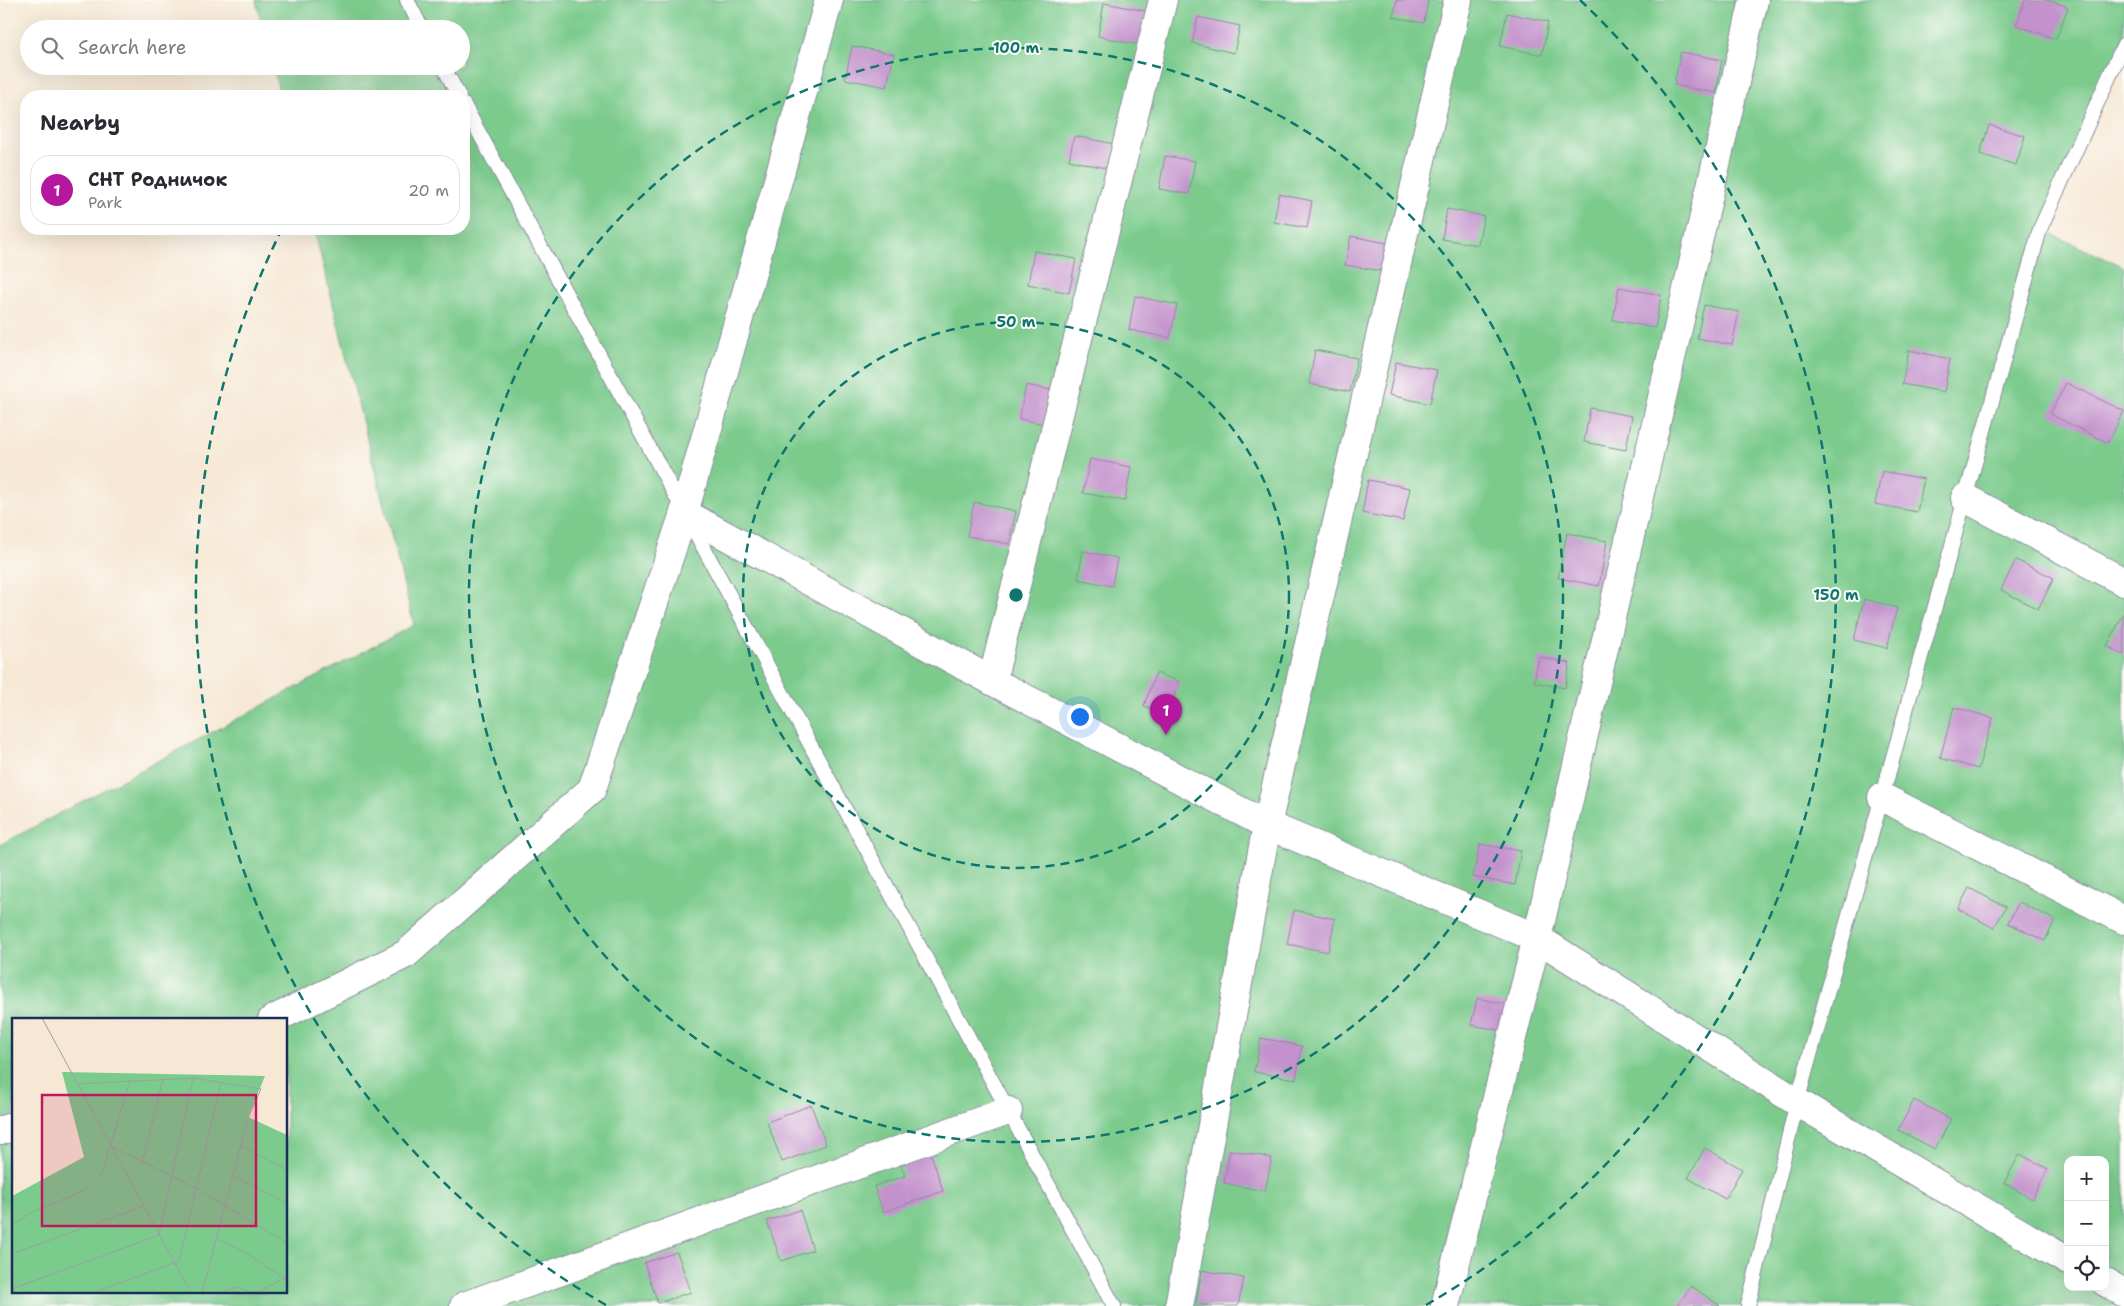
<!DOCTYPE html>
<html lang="en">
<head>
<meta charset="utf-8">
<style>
	:root { --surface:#fff; --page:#f2f2f3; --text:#2b2b33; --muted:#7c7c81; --line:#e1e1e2; --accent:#b5179e }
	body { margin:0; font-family:"Shantell Sans",sans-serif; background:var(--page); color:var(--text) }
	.controls { position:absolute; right:15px; bottom:15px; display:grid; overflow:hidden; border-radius:10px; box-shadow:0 5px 20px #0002 }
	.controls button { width:45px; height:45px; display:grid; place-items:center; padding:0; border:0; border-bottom:1px solid var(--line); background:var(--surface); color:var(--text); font:25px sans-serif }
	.you { position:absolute; left:1079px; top:716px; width:18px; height:18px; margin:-12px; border:4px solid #fff; border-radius:50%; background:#1a73e8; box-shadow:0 0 0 8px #1a73e833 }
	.badge { display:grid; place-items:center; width:32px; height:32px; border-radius:50%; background:var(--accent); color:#fff; font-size:16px; font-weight:700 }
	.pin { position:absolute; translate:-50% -41px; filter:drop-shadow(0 1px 2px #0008) }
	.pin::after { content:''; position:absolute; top:26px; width:18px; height:15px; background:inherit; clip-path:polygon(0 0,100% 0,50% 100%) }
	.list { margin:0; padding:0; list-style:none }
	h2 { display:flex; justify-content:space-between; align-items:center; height:65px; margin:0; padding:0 20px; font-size:21px }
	h2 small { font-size:16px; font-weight:400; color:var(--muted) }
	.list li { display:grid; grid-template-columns:32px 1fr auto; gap:15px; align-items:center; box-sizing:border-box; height:70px; margin:0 10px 10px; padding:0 10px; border:1px solid var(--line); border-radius:20px }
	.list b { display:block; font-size:19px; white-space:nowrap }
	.list p { margin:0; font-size:16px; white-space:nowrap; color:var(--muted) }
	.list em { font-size:16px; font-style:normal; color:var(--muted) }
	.icon { flex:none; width:28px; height:28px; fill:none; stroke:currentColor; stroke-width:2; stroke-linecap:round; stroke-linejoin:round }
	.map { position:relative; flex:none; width:2124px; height:1306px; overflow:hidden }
	.search { position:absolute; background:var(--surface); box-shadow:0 5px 20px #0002; left:20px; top:20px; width:450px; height:55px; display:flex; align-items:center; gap:12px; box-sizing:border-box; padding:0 18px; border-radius:28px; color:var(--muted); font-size:19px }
	.panel { position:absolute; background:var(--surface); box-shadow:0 5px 20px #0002; left:20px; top:90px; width:450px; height:145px; border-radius:20px }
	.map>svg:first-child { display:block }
	.green { fill:#7bcb8d; stroke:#4b7d76; fill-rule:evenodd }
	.building { fill:#c392cc }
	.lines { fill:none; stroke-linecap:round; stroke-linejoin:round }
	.service-casing { stroke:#888c99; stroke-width:16 }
	.minor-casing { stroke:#888c99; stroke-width:30 }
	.service { stroke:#fff; stroke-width:14 }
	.minor { stroke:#fff; stroke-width:28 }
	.ring { fill:none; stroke:#0f766e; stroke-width:2.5; stroke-dasharray:9 6 }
	.inset-road { fill:none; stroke:#9e9ea5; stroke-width:1 }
	.view { fill:#c2185b; fill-opacity:0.15; stroke:#c2185b; stroke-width:2.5 }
	.inset-edge { fill:none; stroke:#1b2f5e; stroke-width:2.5 }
	.centre { fill:#0f766e; stroke:#fdfcf7; stroke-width:2.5 }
	.ring-label { font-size:15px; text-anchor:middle; font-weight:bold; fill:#0f766e; stroke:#fdfcf7; stroke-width:4; stroke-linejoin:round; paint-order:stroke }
</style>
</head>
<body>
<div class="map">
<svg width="2124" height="1306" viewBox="0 0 2124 1306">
	<rect width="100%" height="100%" fill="#fdfcf7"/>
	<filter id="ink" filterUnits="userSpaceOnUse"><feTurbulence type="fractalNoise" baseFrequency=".02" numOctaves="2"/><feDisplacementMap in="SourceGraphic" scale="10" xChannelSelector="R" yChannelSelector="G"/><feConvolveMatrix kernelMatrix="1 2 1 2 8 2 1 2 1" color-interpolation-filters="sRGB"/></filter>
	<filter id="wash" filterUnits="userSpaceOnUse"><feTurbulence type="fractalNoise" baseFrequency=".0096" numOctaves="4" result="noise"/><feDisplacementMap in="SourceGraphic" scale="20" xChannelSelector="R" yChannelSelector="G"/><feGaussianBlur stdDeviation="1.12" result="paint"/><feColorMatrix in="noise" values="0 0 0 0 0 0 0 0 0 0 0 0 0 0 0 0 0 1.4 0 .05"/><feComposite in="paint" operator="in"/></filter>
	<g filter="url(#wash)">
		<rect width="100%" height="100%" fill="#f6e8d4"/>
		<path class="green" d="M256,0H2124V44L2040,229L2124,267V1306H0V845L414,625L314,229H464V96H280L273,66H461V29H263ZM14,1020H286V1292H14ZM2068,1160H2105V1287H2068Z"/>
		<g id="blocks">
			<g class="building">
				<polygon points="1397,0 1428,0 1424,23 1393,17"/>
				<polygon points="2025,0 2048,0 2068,7 2056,39 2016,25"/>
				<polygon points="1104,3 1146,11 1139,45 1098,36"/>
				<polygon points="1507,13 1548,22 1542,55 1500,46"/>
				<polygon points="1198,17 1240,26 1234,53 1192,43"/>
				<polygon points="852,46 894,54 887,87 845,79"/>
				<polygon points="1681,52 1722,60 1716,93 1674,85"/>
				<polygon points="1989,125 2025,136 2016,165 1980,154"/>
				<polygon points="1074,136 1115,144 1110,169 1069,160"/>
				<polygon points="1165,156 1195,161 1189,194 1159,189"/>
				<polygon points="1279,194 1312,201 1307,228 1274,222"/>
				<polygon points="1447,209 1484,216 1478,245 1442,239"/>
				<polygon points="1351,236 1387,243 1381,271 1345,265"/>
				<polygon points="1034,251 1076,259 1069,293 1028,284"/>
				<polygon points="1619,287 1661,295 1655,328 1613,320"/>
				<polygon points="1135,296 1177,305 1170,338 1129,330"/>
				<polygon points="1704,305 1739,312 1732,345 1697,338"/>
				<polygon points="1315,350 1357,358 1350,392 1309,384"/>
				<polygon points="1909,350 1950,359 1944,392 1902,384"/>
				<polygon points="1396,362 1437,370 1430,404 1389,395"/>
				<polygon points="2066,383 2124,411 2108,443 2050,414"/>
				<polygon points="1026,385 1056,391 1050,425 1019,419"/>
				<polygon points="1590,408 1632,416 1626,450 1584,442"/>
				<polygon points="1090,459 1131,467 1125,501 1083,493"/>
				<polygon points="1882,471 1924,479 1917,512 1875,504"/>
				<polygon points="1368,480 1410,488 1403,521 1362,513"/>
				<polygon points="974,502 1016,511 1009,544 967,536"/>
				<polygon points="1567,533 1607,541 1599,586 1558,578"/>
				<polygon points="1083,551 1117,558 1112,586 1078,579"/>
				<polygon points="2016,560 2054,578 2038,609 2001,590"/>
				<polygon points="1864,599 1897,608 1887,648 1854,640"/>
				<polygon points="2124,613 2124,655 2107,646"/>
				<polygon points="1539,657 1570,663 1565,688 1534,682"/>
				<polygon points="1156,673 1180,682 1167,715 1144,706"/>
				<polygon points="1954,707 1993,718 1978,769 1940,758"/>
				<polygon points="1480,844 1521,851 1515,885 1473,877"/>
				<polygon points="1969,888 2006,907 1994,928 1958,909"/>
				<polygon points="2019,902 2055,920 2045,941 2008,923"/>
				<polygon points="1294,910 1335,919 1328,952 1287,944"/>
				<polygon points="1477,998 1510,1005 1505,1031 1471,1025"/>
				<polygon points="1261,1038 1302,1046 1296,1079 1254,1072"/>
				<polygon points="1914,1100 1951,1119 1935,1149 1898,1130"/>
				<polygon points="811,1105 826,1145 782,1162 767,1122"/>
				<polygon points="1705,1148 1742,1169 1725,1199 1688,1178"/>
				<polygon points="1230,1150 1272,1158 1265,1191 1224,1183"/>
				<polygon points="931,1154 943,1191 883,1212 874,1186 905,1176 900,1163"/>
				<polygon points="2020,1154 2048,1169 2032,1199 2004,1183"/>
				<polygon points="800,1210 813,1250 781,1261 767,1221"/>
				<polygon points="677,1252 691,1292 658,1303 644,1263"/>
				<polygon points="1202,1270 1244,1278 1238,1306 1209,1306 1196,1303"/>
				<polygon points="1691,1286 1720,1306 1677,1306"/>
			</g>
		</g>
	</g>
	<g filter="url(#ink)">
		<use href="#blocks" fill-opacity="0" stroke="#888c99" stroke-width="1"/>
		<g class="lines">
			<g class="service-casing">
				<g id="service">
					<polyline points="407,0 422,29"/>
					<polyline points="443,66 459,96"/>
					<polyline points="464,105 1114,1306"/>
					<polyline points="1748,1306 1797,1102 2040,229 2124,44"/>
				</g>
			</g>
			<g class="minor-casing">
				<g id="minor">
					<polyline points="1965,498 2124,582"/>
					<polyline points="684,513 992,681 1267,825 1537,938 1797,1102 2068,1261"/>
					<polyline points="992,681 1163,0"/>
					<polyline points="1882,797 2124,920"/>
					<polyline points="272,1020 406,954 592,789 684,513 829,0"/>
					<polyline points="0,1131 14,1126"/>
					<polyline points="2105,1282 2124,1293"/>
					<polyline points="464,1306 1008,1111"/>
					<polyline points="1179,1306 1267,825 1458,0"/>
					<polyline points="1445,1306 1537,938 1754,0"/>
				</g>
			</g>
			<use href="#service" class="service"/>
			<use href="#minor" class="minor"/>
		</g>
	</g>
	<g class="ring">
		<circle cx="1016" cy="595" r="273"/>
		<circle cx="1016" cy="595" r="547"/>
		<path d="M606 1305A820 820 0 0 1 282 229M1580 0A820 820 0 0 1 1426 1305"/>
	</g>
	<g transform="translate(12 1018)">
		<rect width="275" height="275" fill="#f6e8d4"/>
		<path d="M50,54L253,58L236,99L275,117V275H0V178L72,139Z" fill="#7bcb8d"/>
		<path class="inset-road" d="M30,0L179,275M66,66L181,60L249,71L236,100L190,275M228,127L275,152M99,128L185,171L275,225M130,145L151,61M220,157L275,185M0,207L20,194L71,173L90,156L118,62M203,220L231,233L272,260L275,256M0,236L132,188M0,271L147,217L181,60M81,275L167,243L209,65M207,275L225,269L242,275M244,275L273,260"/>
		<path class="view" d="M30,77H244V208H30Z"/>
		<rect width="275" height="275" class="inset-edge"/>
	</g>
	<circle cx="1016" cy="595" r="8" class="centre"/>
	<g class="ring-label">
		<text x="1016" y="53">100 m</text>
		<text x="1016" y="327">50 m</text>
		<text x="1836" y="600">150 m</text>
	</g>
</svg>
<div class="controls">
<button>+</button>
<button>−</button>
<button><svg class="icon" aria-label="locate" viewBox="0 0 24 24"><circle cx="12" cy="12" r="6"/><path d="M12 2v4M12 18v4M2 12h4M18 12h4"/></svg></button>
</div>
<div class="you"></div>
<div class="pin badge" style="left:1166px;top:735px">1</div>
<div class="search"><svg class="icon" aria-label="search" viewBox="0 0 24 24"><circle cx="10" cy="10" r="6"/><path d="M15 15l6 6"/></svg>Search here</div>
<section class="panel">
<h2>Nearby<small></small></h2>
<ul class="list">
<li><span class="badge">1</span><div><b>СНТ Родничок</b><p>Park</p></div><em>20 m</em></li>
</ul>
</section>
</div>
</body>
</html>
